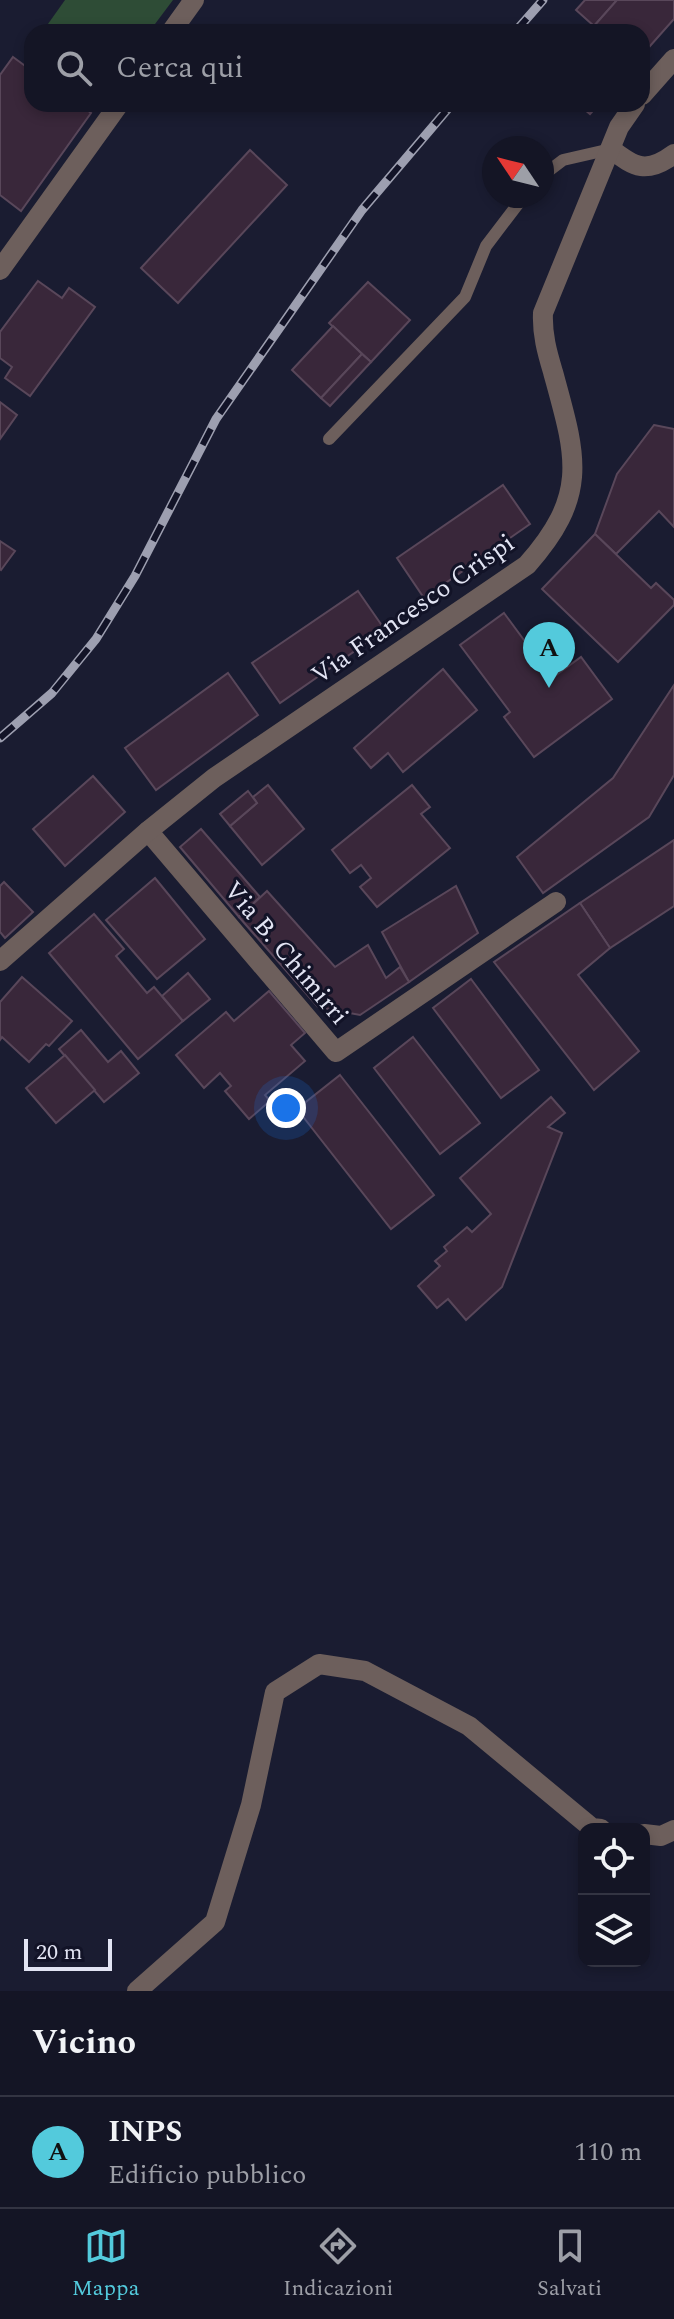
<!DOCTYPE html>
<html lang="it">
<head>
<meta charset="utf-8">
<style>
	:root { --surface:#141525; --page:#1d1e2d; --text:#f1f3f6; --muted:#9d9fa7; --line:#333442; --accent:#53cadc }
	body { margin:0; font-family:Spectral,serif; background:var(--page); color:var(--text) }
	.controls { position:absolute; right:24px; bottom:24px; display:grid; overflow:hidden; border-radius:16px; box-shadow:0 4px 12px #0003 }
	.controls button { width:72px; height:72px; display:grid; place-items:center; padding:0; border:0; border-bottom:2px solid var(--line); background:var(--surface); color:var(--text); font:40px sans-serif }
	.compass { position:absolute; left:482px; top:136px; width:72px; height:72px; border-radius:50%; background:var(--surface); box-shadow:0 4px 12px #0003; rotate:305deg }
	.scale { position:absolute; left:24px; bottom:20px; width:88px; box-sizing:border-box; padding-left:8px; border:4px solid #e2e4f3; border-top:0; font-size:22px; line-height:28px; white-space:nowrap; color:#e2e4f3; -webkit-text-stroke:6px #121327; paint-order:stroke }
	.you { position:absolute; left:286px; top:1108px; width:28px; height:28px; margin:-20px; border:6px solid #fff; border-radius:50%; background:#1a73e8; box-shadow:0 0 0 12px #1a73e833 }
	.badge { display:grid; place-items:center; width:52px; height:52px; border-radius:50%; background:var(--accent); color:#111; font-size:26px; font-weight:700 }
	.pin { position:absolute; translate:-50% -66px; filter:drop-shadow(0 2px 4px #0008) }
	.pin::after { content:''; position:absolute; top:42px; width:28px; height:24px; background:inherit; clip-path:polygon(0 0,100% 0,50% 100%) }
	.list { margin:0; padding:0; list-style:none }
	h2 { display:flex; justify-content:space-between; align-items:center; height:104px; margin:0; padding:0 32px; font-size:34px }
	h2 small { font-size:26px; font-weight:400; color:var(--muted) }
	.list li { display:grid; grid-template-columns:52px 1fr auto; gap:24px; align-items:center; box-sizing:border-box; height:112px; padding:0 32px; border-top:2px solid var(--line) }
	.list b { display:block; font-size:30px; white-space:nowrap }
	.list p { margin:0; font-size:26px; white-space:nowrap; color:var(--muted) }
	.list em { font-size:26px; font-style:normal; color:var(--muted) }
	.icon { flex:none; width:44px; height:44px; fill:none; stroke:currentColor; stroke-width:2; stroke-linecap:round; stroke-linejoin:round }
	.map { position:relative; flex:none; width:674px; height:1991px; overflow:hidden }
	.search { position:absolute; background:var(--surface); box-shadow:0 4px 12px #0003; left:24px; right:24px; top:24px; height:88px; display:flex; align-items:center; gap:20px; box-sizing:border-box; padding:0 28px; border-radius:24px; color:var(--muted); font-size:30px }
	.sheet { height:216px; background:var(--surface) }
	nav { display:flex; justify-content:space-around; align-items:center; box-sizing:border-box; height:112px; border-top:2px solid var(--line); background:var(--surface); font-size:22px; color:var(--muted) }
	nav a { display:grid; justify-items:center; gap:4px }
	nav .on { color:var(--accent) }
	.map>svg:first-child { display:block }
	.green { fill:#2e4c36 }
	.building { fill:#39273a; stroke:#59475a; stroke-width:2 }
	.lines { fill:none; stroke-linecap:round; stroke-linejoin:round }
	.service { stroke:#6d5f5c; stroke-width:12 }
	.minor { stroke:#6d5f5c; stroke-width:20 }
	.rail-casing { stroke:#9d9fb0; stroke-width:9 }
	.rail { stroke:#121327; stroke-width:6; stroke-dasharray:18; stroke-linecap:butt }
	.labels { text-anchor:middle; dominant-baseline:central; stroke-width:6; stroke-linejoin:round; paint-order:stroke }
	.street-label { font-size:26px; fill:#e2e4f3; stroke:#121327 }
</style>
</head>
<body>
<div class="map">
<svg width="674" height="1991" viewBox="0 0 674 1991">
	<rect width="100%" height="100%" fill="#1a1c31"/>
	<polygon class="green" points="65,0 173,0 149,32 43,31"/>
	<g class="building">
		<polygon points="585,0 617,0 594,26 576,10"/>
		<polygon points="617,0 674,0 674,19 642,55 642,32 600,32 594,26"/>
		<polygon points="13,57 32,71 32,104 79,104 91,113 21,211 0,195 0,75"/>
		<polygon points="578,104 599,104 590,114"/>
		<polygon points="250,150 287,185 178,303 141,268"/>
		<polygon points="38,281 62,298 69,288 95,307 30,396 5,378 12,367 0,358 0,332"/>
		<polygon points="368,282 410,320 371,362 329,323"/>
		<polygon points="333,326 362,354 321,398 292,370"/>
		<polygon points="362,354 371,362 330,406 321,398"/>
		<polygon points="0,402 17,415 0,439"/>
		<polygon points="654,425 674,429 674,527 659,511 616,554 595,534 617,474"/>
		<polygon points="503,485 530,524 424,598 397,558"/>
		<polygon points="595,534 651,588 656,583 674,600 674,605 618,662 542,589"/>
		<polygon points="0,541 15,551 1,570 0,569"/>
		<polygon points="358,591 385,630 280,703 252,663"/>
		<polygon points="504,613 552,678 581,657 612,699 534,757 504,717 510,712 460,645"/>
		<polygon points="443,669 477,710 403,772 388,753 371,768 354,748"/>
		<polygon points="228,673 258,715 156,790 125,748"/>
		<polygon points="674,685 674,775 649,817 543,893 517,857 613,778"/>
		<polygon points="93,776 125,812 65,866 33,829"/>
		<polygon points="268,785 304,829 262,865 230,826 257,803 253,797"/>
		<polygon points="412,785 430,807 421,814 450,848 377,907 360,887 371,878 361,865 350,873 332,850"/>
		<polygon points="248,791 257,803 230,826 220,814"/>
		<polygon points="201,829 260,897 239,917 180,847"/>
		<polygon points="674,840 674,906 610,948 580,903"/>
		<polygon points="155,878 205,939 157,979 106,920"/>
		<polygon points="4,882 33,912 5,938 0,932 0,886"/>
		<polygon points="456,886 478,933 409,982 382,932"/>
		<polygon points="267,891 335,967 368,945 386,978 400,967 409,982 360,1015 318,1007 239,917"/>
		<polygon points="580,903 610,948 578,975 639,1051 594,1090 494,962"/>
		<polygon points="94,914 124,949 116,956 147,993 154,987 183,1021 138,1059 49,953"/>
		<polygon points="188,973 210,999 183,1021 162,996"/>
		<polygon points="22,977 72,1021 49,1046 46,1044 29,1062 2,1037 0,1040 0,1002"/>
		<polygon points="471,979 539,1070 501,1098 433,1008"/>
		<polygon points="269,991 305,1033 291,1045 305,1061 265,1095 270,1101 249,1119 225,1091 231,1086 220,1073 204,1088 176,1055 226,1012 234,1021"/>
		<polygon points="81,1030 108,1062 121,1051 139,1073 104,1102 59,1049"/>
		<polygon points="413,1037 480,1123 440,1154 374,1068"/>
		<polygon points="65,1055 95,1090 56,1123 26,1088"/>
		<polygon points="340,1075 434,1195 391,1229 297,1109"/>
		<polygon points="551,1097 565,1113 548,1127 562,1133 502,1287 466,1320 448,1299 437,1308 418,1286 440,1266 435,1261 447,1251 444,1247 467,1227 472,1232 491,1214 460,1178"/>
	</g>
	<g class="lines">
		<g class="service">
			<polyline points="542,176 563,160 611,149"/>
			<polyline points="329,439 465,297 486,246 524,196"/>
		</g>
		<g class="minor">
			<polyline points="171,32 194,0"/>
			<polyline points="642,95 674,59"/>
			<path d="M611,149C635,168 647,174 674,154"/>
			<polyline points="0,270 119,104"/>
			<polyline points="148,831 336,1052 556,902"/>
			<path d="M0,961L148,831L214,778L527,565C590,494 576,456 553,372C547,352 542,334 543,313L619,127L635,104"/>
			<polyline points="644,1834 661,1836 674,1830"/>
			<polyline points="137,1991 215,1922 251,1805 275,1692 319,1664 365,1671 469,1726 592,1828 601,1829"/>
		</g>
		<g class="rail-casing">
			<g id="rail">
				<polyline points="515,32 543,0"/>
				<polyline points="0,738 52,693 96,639 135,576 216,419 362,210 452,104"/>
			</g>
		</g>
		<use href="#rail" class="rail"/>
	</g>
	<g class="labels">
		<g class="street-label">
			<text transform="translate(413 609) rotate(-35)">Via Francesco Crispi</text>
			<text transform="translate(286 953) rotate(50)">Via B. Chimirri</text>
		</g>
	</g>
</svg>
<div class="controls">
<button><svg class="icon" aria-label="locate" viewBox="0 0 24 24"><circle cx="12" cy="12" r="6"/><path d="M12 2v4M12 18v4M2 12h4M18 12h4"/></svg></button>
<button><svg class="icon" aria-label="layers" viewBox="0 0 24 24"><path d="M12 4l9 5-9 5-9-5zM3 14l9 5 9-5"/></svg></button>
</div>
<svg class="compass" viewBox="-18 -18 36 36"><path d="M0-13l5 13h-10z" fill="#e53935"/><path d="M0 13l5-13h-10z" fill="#9d9fa7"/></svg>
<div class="scale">20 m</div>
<div class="you"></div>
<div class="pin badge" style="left:549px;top:688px">A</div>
<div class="search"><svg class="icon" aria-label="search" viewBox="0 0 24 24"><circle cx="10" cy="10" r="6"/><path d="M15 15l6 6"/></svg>Cerca qui</div>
</div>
<section class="sheet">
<h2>Vicino<small></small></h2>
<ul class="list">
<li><span class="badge">A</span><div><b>INPS</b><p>Edificio pubblico</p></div><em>110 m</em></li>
</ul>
</section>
<nav>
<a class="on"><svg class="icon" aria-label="map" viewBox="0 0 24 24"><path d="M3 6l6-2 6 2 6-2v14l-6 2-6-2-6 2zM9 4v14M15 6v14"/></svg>Mappa</a>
<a><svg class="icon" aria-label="directions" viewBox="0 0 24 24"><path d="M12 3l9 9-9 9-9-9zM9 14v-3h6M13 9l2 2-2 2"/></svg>Indicazioni</a>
<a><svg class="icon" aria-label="saved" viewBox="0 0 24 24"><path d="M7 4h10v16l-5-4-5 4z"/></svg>Salvati</a>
</nav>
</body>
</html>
